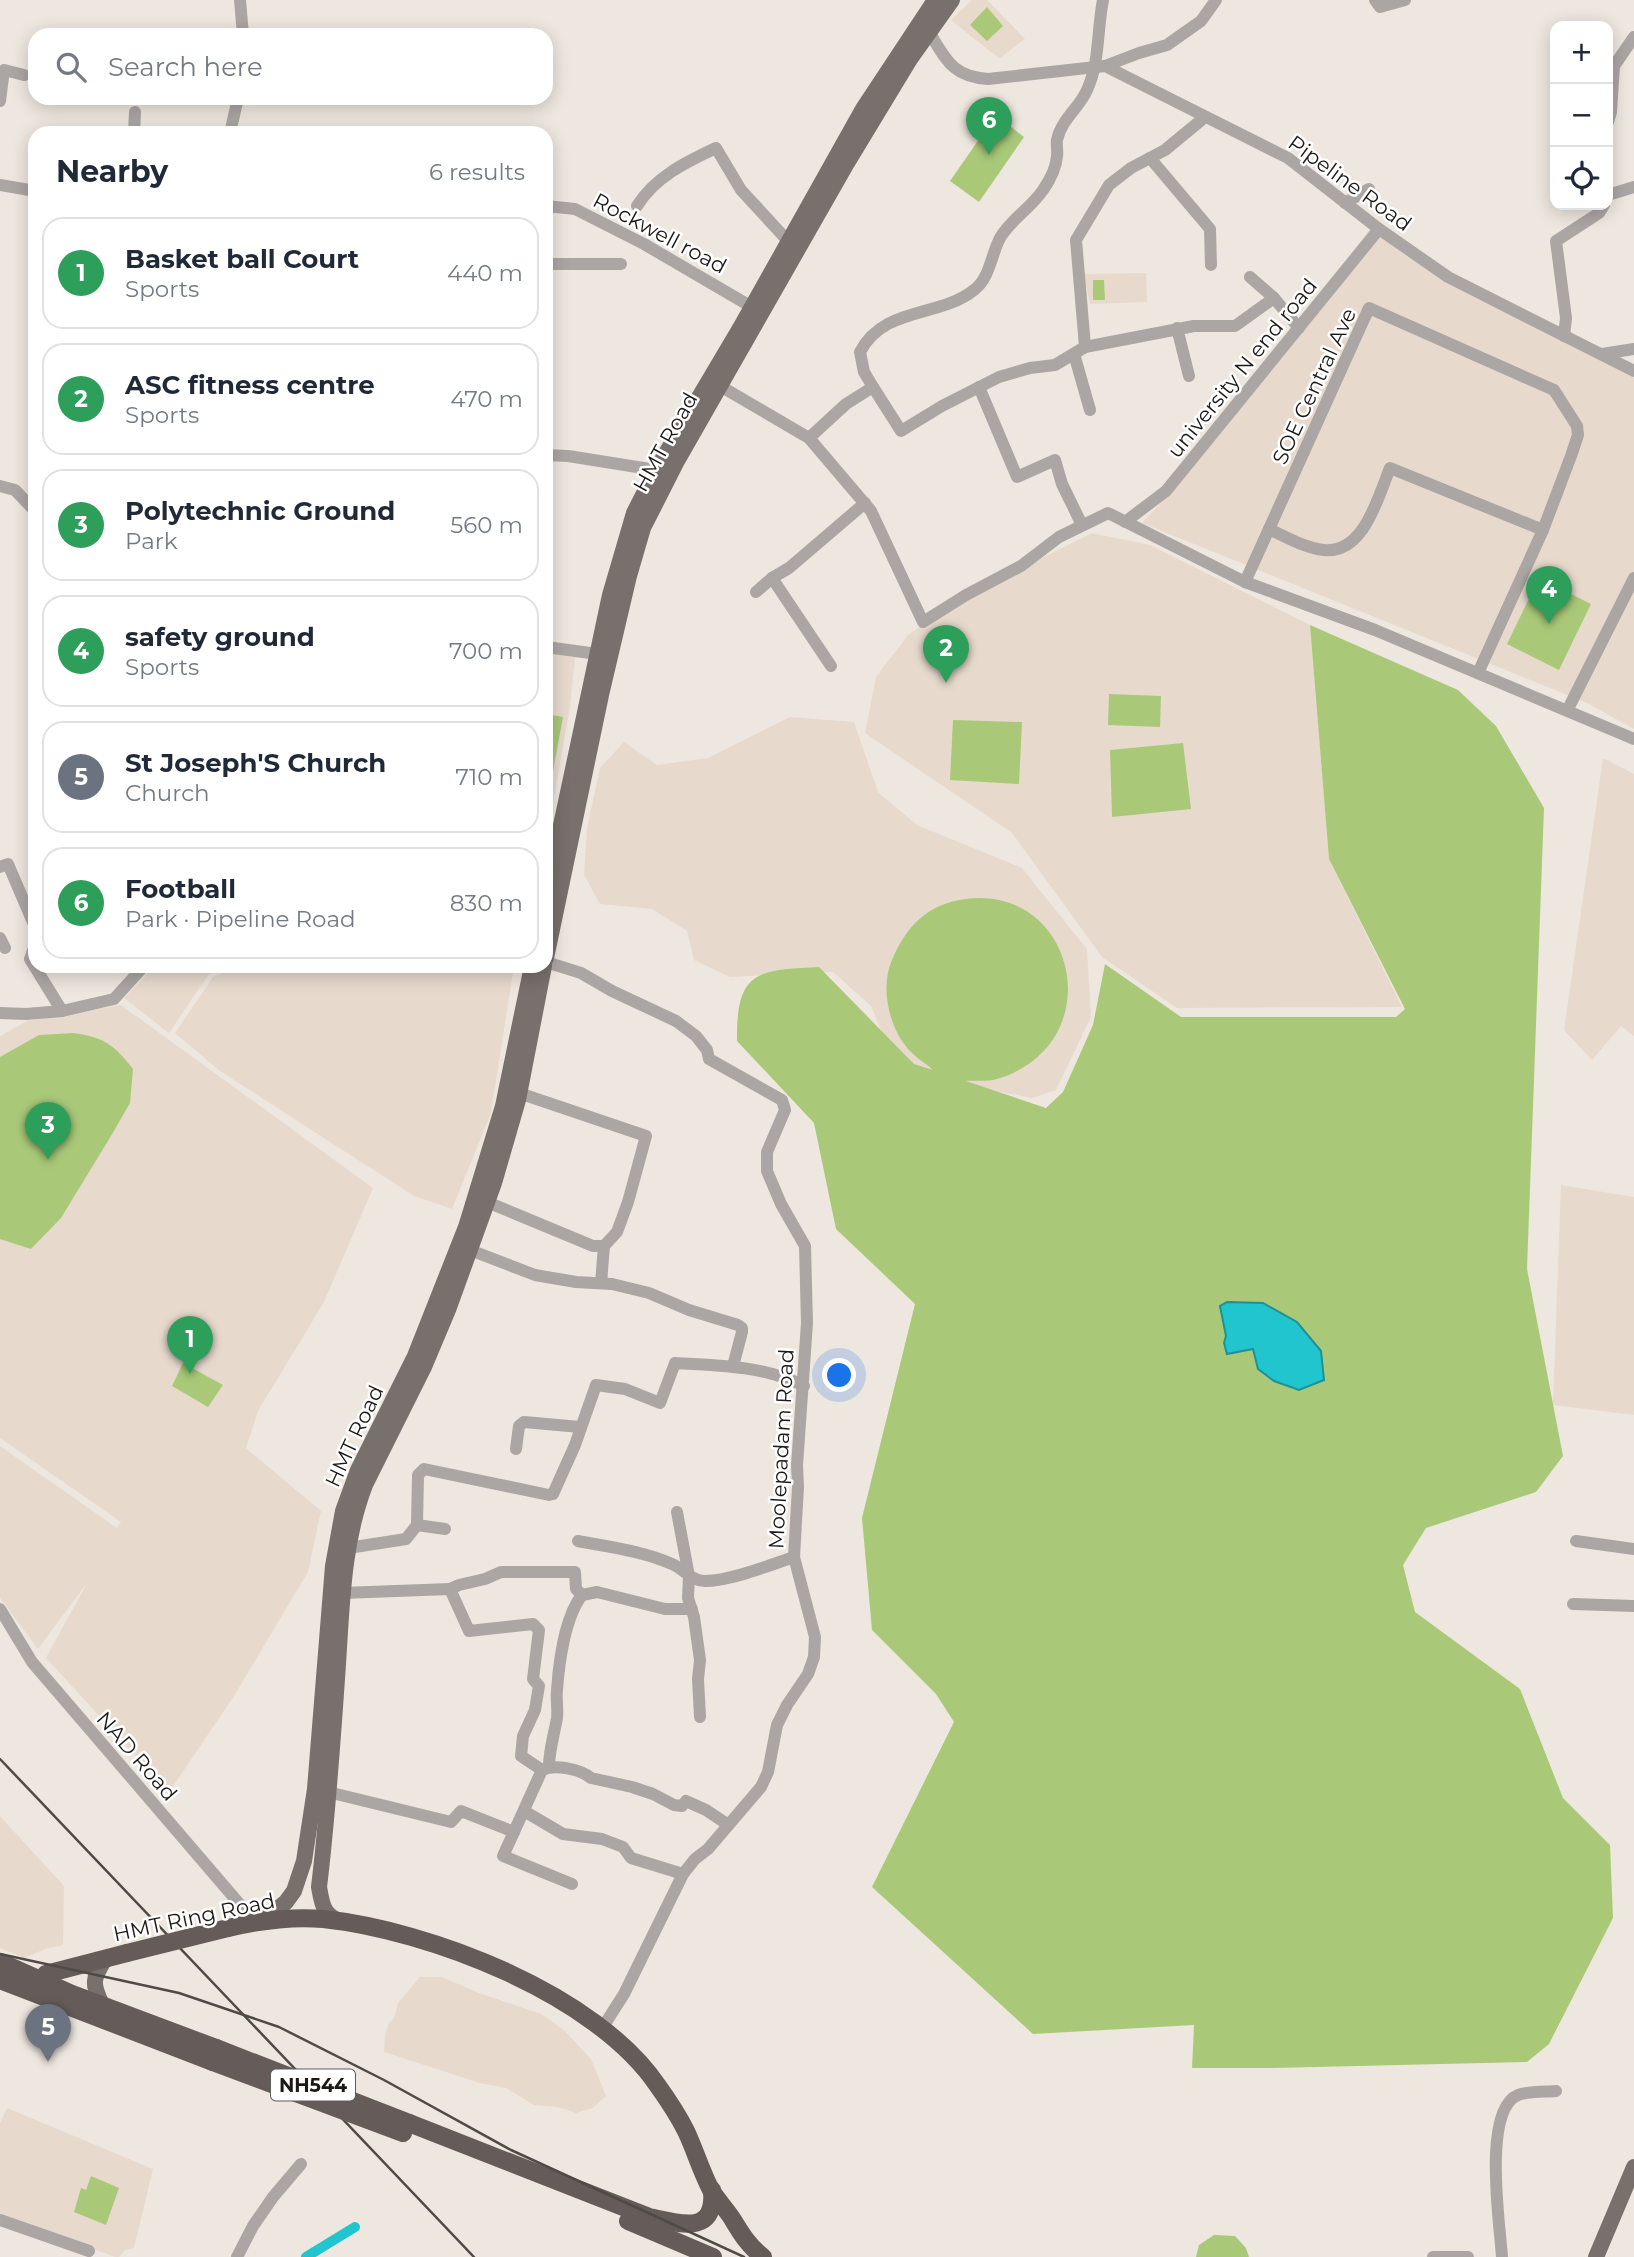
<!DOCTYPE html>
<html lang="en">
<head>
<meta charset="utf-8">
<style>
	:root { --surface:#fff; --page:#f2f2f3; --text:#1f2937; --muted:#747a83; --line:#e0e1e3; --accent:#5c660a }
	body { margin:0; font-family:Montserrat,sans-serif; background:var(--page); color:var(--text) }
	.controls { position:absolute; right:21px; top:21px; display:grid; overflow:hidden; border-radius:14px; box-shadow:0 4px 18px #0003 }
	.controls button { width:63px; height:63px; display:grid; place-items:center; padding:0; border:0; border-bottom:2px solid var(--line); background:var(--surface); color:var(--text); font:35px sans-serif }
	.you { position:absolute; left:840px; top:1376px; width:24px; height:24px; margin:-18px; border:5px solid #fff; border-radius:50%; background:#1a73e8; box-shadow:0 0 0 10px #1a73e833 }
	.badge { display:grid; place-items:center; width:46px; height:46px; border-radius:50%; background:var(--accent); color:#fff; font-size:23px; font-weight:700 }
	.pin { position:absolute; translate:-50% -58px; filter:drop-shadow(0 2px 4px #0008) }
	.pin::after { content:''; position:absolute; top:37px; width:24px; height:21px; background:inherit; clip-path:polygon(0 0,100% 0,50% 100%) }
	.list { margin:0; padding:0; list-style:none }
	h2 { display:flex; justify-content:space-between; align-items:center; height:91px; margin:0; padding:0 28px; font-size:30px }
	h2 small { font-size:23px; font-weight:400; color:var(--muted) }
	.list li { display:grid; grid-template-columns:46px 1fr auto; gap:21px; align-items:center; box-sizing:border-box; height:112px; margin:0 14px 14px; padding:0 14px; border:2px solid var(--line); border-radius:21px }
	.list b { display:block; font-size:26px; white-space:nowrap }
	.list p { margin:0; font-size:23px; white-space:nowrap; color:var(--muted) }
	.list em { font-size:23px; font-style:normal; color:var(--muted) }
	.icon { flex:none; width:38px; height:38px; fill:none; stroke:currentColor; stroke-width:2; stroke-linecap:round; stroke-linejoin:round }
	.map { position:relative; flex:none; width:1634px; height:2257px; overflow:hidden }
	.search { position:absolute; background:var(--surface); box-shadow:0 4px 18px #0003; left:28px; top:28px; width:525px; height:77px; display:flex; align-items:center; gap:18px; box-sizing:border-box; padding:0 24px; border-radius:21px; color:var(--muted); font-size:26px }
	.panel { position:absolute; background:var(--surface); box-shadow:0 4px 18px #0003; left:28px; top:126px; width:525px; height:847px; border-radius:21px }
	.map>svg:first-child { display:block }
	.built { fill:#e7dacd }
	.green { fill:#a9c979 }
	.water { fill:#21c5cd; stroke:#1f9196; stroke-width:2 }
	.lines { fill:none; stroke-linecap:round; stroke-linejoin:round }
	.canal { stroke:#21c5cd; stroke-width:10 }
	.minor { stroke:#aba6a4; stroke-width:12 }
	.major { stroke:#77706c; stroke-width:16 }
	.highway { stroke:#655c59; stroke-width:18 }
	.rail { stroke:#4e4a46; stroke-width:2.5 }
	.highway-bridge { stroke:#655c59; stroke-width:18 }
	.labels { text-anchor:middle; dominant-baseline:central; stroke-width:5; stroke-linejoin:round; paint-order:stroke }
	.shield { fill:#fff; stroke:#5f5d5c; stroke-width:2 }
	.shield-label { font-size:19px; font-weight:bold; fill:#1b1816 }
	.street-label { font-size:21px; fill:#1b1816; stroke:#fff }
</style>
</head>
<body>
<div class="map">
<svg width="1634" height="2257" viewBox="0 0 1634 2257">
	<rect width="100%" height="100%" fill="#eee7df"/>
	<g class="built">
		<polygon points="972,0 987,0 1025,39 1000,58 987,49 951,20"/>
		<polygon points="1369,230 1634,377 1634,729 1587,703 1142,523 1174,489 1283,351"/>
		<polygon points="1146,273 1147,302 1090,304 1084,274"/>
		<polygon points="1092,533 1150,545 1310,625 1329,859 1402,1007 1177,1008 1102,957 1012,833 865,733 876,677 908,635 959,600 987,585"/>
		<polygon points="546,653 575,657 570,707 546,842"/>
		<polygon points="790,717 854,722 878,792 917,825 1022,868 1087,949 1091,1017 1056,1090 1032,1098 933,1079 888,1046 871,1006 833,972 730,977 694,960 687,931 652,909 600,904 584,875 587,828 600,768 624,742 657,765 708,758"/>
		<polygon points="1603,758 1634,774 1634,1036 1621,1026 1592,1060 1564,1030"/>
		<polygon points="155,966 273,966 223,967 209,974 169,1033 124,998"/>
		<polygon points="276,966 514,966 491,1113 452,1209 414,1196 220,1071 175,1033 213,977 229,971 275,969"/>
		<polygon points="121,1005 373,1188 324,1302 258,1411 246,1448 321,1511 308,1572 234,1696 169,1792 46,1658 87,1583 38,1649 0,1598 0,1446 117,1528 121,1522 0,1438 0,1036 27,1021"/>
		<polygon points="1561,1185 1634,1197 1634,1415 1553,1405"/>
		<polygon points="0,1816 64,1886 63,1945 45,1949 24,1958 0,1948"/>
		<polygon points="420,1977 442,1977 479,1993 541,2014 565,2031 591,2059 606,2096 593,2108 576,2113 558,2107 534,2105 506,2088 480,2083 384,2052 385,2034 389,2023 394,2018 398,2003"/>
		<polygon points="7,2108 153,2169 134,2248 125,2250 119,2257 115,2257 0,2214 0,2123"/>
	</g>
	<g class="green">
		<polygon points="987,7 1003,26 987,41 970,25"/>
		<polygon points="996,115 1024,137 979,202 950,181"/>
		<polygon points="1093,280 1104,280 1105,300 1093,300"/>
		<polygon points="1539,578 1591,604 1559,670 1507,644"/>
		<path d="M1310,625L1458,690L1496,726L1544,808L1527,1269L1563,1456L1536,1492L1426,1528L1403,1565L1415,1612L1520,1689L1563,1798L1610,1845L1613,1918L1549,2044L1527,2062L1273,2068H1192L1194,2025L1033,2034L872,1887L954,1722L936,1694L872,1630L862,1518L915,1304L836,1229L814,1123L737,1041C736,971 757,970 819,967L914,1064L933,1070C927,1064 919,1060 913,1054C890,1033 879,989 892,960C906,927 927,904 965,899C1077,884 1112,1044 997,1079C987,1082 975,1080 966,1081L1046,1108L1063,1092L1093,1025L1105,964L1181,1017H1396L1405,1009L1329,859Z"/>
		<polygon points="1109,694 1161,696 1160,727 1108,725"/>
		<polygon points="546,714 563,717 549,793 546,793"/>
		<polygon points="953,720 1022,722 1019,784 950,780"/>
		<polygon points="1183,743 1191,809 1112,817 1110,750"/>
		<path d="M73,1033C104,1037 114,1045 133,1069L130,1103L111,1136L61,1218L31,1249L0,1239V1057L39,1035Z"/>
		<polygon points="183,1363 223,1385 208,1407 172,1386"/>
		<polygon points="91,2176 119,2188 106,2225 74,2212 81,2188 86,2190"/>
		<polygon points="1214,2235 1235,2236 1246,2248 1249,2257 1196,2257 1199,2245"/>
	</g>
	<polygon class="water" points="1227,1302 1263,1303 1297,1322 1321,1351 1324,1380 1299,1390 1274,1381 1258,1369 1253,1349 1227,1354 1224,1343 1226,1336 1220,1306"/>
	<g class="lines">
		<polyline class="canal" points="306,2257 355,2227"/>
		<g class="minor">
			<polyline points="240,0 243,35"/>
			<polyline points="1375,0 1380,7 1405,0"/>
			<path d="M929,32C946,59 952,77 988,79L1105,66L1288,158L1379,229L1448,277L1634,371"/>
			<polyline points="1105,66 1139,53 1167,45 1201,21 1216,0"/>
			<polyline points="0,101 4,70 24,75"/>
			<polyline points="1608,122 1611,112 1614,66 1634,37"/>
			<polyline points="134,133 135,112"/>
			<polyline points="230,133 238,98"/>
			<polyline points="1150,158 1210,229 1211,265"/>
			<polyline points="0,185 35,191"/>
			<polyline points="1608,195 1634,187"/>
			<polyline points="1345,203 1369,189"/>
			<polyline points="546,206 575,209 644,244 757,310"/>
			<path d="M637,206C655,177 686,162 716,148L741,190L788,241"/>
			<polyline points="546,264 621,264"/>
			<polyline points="1250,277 1274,298 1299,328"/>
			<polyline points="1177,328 1189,376"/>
			<polyline points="1564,336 1566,318 1556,241 1599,213 1604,205"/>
			<polyline points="1085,347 1076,240 1109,185 1131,168 1165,150 1205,117"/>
			<polyline points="1074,354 1090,410"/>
			<polyline points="1602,354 1634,349"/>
			<polyline points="715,383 809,438 871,511 923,622 966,595 1021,566 1059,537 1108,513 1245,582 1375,630 1634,739"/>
			<path d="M873,387L864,372L860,352C884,306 939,318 974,290C990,278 991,255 1000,238C1010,220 1031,208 1043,190C1050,180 1056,169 1057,156C1058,151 1056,145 1057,140C1061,120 1080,107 1087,90C1100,62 1097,29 1103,0"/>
			<polyline points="979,387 1017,477 1055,460 1062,484 1082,525"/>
			<polyline points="809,438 846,404 873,387 901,431 942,406 999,377 1030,368 1055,365 1085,347 1194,326 1235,326 1274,298"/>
			<polyline points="546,455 568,456 656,470"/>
			<polyline points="0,486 15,490 35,511"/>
			<polyline points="1125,522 1166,491 1379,229"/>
			<path d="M1269,529C1286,537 1305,548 1324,550C1364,554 1378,497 1390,468L1543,530"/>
			<polyline points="546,561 547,561"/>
			<polyline points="772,578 831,666"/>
			<polyline points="1245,582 1369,308 1554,390 1577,426 1578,435 1571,456 1543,530 1478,673"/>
			<polyline points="756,592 772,578 789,568 865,503"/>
			<polyline points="546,647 605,655"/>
			<polyline points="1568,709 1634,578"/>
			<polyline points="0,867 8,864 35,927"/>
			<polyline points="0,938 5,948"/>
			<polyline points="35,945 30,959 62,1011"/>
			<polyline points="546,962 581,973 612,991 676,1021 696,1036 707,1050 709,1059 782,1100 785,1110 767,1152 767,1171 781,1204 805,1246 807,1323 797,1465 798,1487 794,1557 815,1637 814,1657 808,1674 787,1705 777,1725 768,1772 761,1787 708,1849 695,1859 683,1874 624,1994 603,2027"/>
			<polyline points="0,1013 26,1014 62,1011 114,999 144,966"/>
			<polyline points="519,1093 646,1136 628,1202 617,1232 604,1246 601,1283"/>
			<polyline points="487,1202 593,1246 604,1246"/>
			<polyline points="470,1250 535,1275 576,1282 612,1284 649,1293 689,1310 738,1325 742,1328 742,1332 733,1366"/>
			<polyline points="516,1449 519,1426 524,1422 580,1427"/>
			<polyline points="677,1512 689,1576 688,1598 694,1617 700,1660 698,1679 700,1717"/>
			<polyline points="417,1525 445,1529"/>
			<path d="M578,1541C609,1547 643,1551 672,1564C684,1569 691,1581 705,1581C730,1581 770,1565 794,1557"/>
			<polyline points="1576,1541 1634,1549"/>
			<path d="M348,1548L406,1539L417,1525L418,1475L424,1469L549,1495L553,1494L575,1445L596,1385L625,1389L660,1403L675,1363C716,1365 766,1366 804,1386"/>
			<polyline points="450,1589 459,1585 485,1579 501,1572 575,1572 576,1589 582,1595 597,1592 665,1609 692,1609"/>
			<polyline points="342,1593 450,1589 469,1631 533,1624 539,1630 533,1679 539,1686 535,1710 523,1736 521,1756 542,1770 503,1856 572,1884"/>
			<polyline points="1573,1604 1634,1606"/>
			<polyline points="0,1609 32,1662 255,1922"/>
			<path d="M549,1767C549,1750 554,1735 557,1718C558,1709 556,1699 557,1690C559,1662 565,1617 582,1595"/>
			<path d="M542,1770C555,1764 580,1769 591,1778L632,1787L653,1794L674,1805L682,1806L686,1801L706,1810L727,1824"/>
			<polyline points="328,1792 451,1822 461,1811 514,1832"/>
			<polyline points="524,1811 563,1834 602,1839 623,1847 631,1858 683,1874"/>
			<polyline points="0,2220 89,2251"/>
			<polyline points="237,2257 253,2226 273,2197 301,2164"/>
			<polyline points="1433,2257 1468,2257"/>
			<path d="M1502,2257C1500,2225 1482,2110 1518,2095C1528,2091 1545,2092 1556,2091"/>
		</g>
		<g class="major">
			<polyline points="546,896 610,595 634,513 656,470 743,323 863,109 935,0"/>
			<polyline points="546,958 601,695 629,576 643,528 677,461 847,163 910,59 952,0"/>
			<polyline points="257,1921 269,1916 286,1902 294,1891 304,1861 315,1789 333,1566 343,1511 358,1470 415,1356 466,1227 503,1106 532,966"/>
			<path d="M340,1921C323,1915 322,1904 319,1887C328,1813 333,1738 338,1664C342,1603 343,1542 365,1485L424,1367L448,1310L494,1183L518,1100L544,966"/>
			<path d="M102,2005C92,1983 92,1980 105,1959"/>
			<polyline points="1596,2257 1634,2167"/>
		</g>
		<g class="highway">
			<path d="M228,1928C258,1921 291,1916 323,1919C429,1930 596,1994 658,2086C668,2100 678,2115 686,2131C695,2150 701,2171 711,2190C717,2200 727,2210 733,2220C742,2235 749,2246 763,2257"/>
			<polyline points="0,1962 72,1994 216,2048"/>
			<polyline points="0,1980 213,2062"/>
			<polyline points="43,1982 46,1974 127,1953"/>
			<path d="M409,2123L649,2217C678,2223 716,2237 712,2190"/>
			<polyline points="628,2221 713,2257"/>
		</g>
		<g class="rail">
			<polyline points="0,1759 474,2257"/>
			<polyline points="0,1954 179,1993 279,2027 384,2080 511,2150 744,2257"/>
		</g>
		<g class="highway-bridge">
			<polyline points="127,1953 228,1928"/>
			<polyline points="216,2048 409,2123"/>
			<polyline points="213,2062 403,2133"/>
		</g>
	</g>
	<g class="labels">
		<rect class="shield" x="271" y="2069.5" width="84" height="31" rx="5"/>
		<g class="shield-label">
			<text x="313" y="2085">NH544</text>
		</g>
		<g class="street-label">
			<text transform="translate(1350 183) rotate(36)">Pipeline Road</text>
			<text transform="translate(660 233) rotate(28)">Rockwell road</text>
			<text transform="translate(1242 368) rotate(-51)">university N end road</text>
			<text transform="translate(1314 386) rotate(-65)">SOE Central Ave</text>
			<text transform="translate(665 442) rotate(-61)">HMT Road</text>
			<text transform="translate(354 1436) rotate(-65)">HMT Road</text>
			<text transform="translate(781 1449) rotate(-87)">Moolepadam Road</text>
			<text transform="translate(137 1756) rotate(49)">NAD Road</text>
			<text transform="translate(194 1917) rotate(-12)">HMT Ring Road</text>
		</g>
	</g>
</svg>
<div class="controls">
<button>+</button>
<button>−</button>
<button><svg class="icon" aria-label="locate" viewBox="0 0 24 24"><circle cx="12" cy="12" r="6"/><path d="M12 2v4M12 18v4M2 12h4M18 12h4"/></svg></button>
</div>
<div class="you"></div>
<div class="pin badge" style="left:190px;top:1374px;background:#2e9e5b">1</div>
<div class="pin badge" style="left:946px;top:683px;background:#2e9e5b">2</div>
<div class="pin badge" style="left:48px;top:1160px;background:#2e9e5b">3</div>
<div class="pin badge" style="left:1549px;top:624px;background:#2e9e5b">4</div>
<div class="pin badge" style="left:48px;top:2062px;background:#6b7280">5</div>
<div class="pin badge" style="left:989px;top:155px;background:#2e9e5b">6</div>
<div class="search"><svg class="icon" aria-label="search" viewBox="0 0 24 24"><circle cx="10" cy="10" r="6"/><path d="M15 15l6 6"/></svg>Search here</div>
<section class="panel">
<h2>Nearby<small>6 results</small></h2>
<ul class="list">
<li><span class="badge" style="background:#2e9e5b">1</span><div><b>Basket ball Court</b><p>Sports</p></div><em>440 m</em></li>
<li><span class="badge" style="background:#2e9e5b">2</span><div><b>ASC fitness centre</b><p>Sports</p></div><em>470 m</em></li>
<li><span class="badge" style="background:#2e9e5b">3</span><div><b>Polytechnic Ground</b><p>Park</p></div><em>560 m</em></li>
<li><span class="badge" style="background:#2e9e5b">4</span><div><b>safety ground</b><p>Sports</p></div><em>700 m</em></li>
<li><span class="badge" style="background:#6b7280">5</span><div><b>St Joseph'S Church</b><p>Church</p></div><em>710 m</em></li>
<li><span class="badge" style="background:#2e9e5b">6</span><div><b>Football</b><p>Park · Pipeline Road</p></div><em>830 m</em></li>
</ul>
</section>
</div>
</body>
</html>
